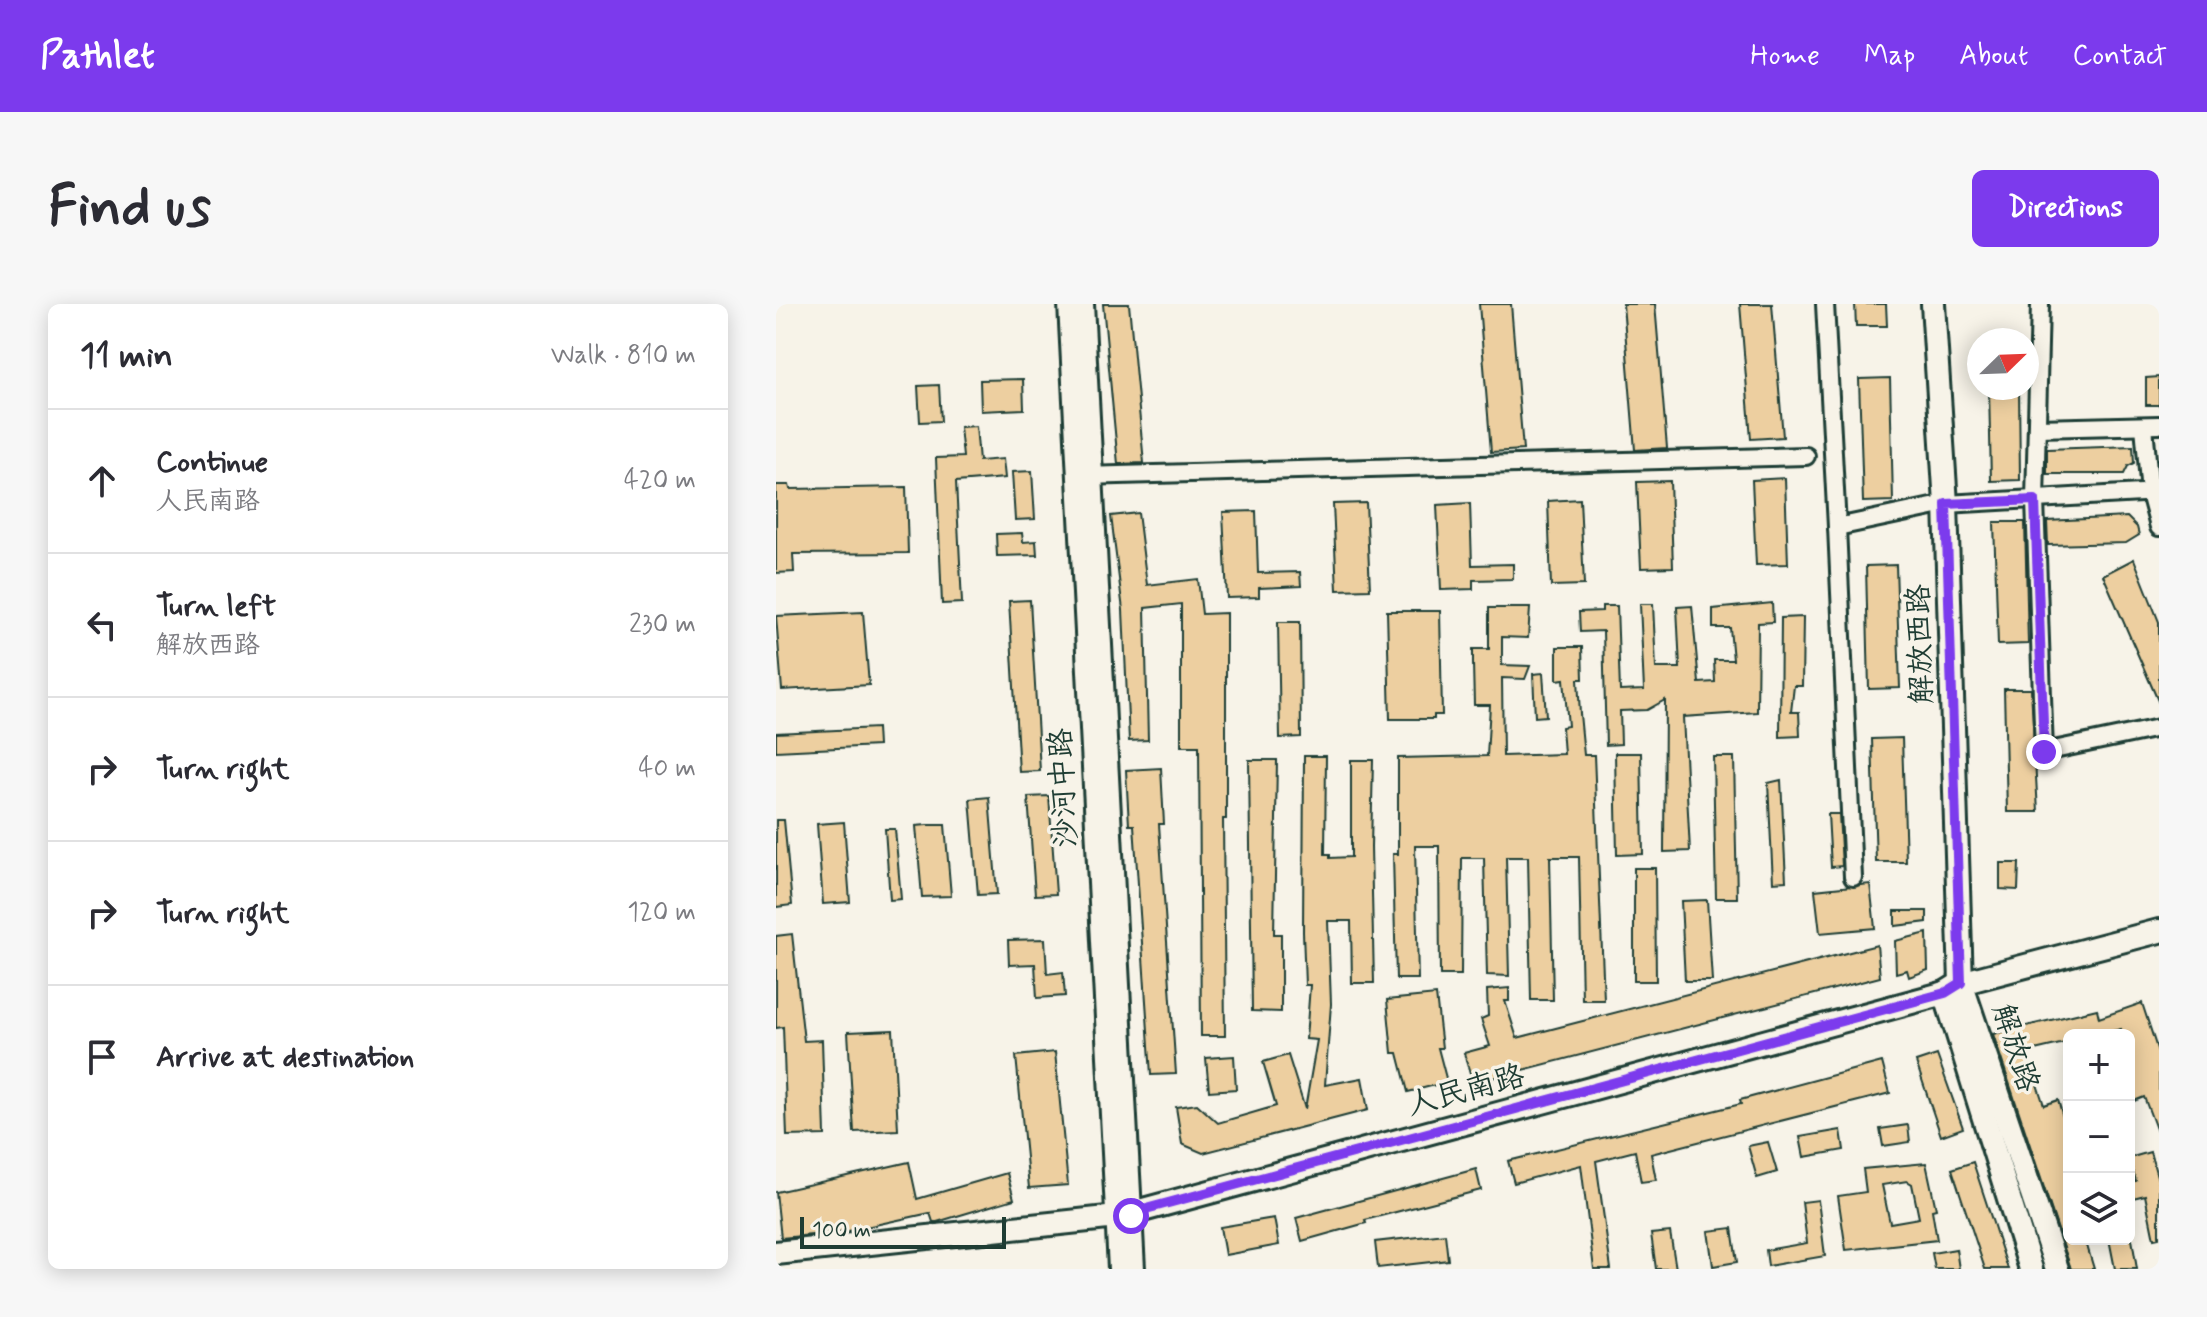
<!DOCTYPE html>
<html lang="en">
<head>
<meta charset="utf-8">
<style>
	:root { --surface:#fff; --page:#f7f7f7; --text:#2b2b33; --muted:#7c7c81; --line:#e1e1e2; --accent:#7c3aed }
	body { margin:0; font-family:Mynerve,"LXGW WenKai TC",sans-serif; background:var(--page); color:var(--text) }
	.controls { position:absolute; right:24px; bottom:24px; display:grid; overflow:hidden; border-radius:12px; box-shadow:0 4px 20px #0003 }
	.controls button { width:72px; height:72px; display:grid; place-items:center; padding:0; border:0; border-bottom:2px solid var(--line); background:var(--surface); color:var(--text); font:40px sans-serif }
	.compass { position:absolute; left:1191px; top:24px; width:72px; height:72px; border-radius:50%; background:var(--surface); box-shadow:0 4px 20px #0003; rotate:67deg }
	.scale { position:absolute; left:24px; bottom:20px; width:206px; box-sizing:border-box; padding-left:8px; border:4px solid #1f3d34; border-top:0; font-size:22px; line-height:28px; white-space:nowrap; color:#1f3d34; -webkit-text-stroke:6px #f7f3e8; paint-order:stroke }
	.stop { position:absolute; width:24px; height:24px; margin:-18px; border:6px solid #7c3aed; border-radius:50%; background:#fff }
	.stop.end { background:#7c3aed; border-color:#fff; box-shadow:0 2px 8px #0008 }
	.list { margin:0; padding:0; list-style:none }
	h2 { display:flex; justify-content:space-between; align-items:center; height:104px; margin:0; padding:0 32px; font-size:34px }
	h2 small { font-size:26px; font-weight:400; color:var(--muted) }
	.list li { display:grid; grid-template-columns:52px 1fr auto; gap:24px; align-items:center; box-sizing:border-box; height:144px; padding:0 32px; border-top:2px solid var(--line) }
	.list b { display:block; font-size:30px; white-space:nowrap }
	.list p { margin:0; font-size:26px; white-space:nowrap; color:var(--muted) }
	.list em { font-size:26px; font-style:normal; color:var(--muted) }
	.icon { flex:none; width:44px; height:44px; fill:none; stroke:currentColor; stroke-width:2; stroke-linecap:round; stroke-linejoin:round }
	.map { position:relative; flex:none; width:1383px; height:965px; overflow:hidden; border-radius:12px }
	header { display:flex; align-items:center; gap:48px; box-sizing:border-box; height:112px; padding:0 40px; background:var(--accent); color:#fff }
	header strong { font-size:38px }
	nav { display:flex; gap:44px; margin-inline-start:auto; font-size:28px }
	.intro { display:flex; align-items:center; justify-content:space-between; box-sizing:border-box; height:192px; padding:0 48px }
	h1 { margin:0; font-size:56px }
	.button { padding:20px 36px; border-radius:12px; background:var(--accent); color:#fff; font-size:28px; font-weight:700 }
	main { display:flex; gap:48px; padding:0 48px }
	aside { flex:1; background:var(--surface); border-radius:12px; box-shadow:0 4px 20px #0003 }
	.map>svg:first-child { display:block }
	.building { fill:#edcfa0; stroke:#1f3d34; stroke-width:2; fill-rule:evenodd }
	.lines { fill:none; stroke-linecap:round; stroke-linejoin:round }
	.minor-casing { stroke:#1f3d34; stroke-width:22 }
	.tertiary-casing { stroke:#1f3d34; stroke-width:26 }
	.secondary-casing { stroke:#1f3d34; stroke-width:28 }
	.path { stroke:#1f3d34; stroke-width:2; stroke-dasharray:2 6; stroke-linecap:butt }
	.minor { stroke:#f7f3e8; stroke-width:16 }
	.tertiary { stroke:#f7f3e8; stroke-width:20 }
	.secondary { stroke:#f7f3e8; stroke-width:22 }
	.route { stroke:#7c3aed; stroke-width:10 }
	.labels { text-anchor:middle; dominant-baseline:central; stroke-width:7; stroke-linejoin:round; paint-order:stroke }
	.street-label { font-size:30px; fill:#1f3d34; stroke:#f7f3e8 }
</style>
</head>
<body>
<header>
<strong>Pathlet</strong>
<nav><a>Home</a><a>Map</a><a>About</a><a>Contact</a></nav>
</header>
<div class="intro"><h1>Find us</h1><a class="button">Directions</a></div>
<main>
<aside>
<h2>11 min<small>Walk · 810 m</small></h2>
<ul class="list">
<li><svg class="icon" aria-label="ahead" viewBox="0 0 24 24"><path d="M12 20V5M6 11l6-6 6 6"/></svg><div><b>Continue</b><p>人民南路</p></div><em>420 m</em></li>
<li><svg class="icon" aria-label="left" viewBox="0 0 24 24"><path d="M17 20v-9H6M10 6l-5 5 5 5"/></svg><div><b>Turn left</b><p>解放西路</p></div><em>230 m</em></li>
<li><svg class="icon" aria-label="right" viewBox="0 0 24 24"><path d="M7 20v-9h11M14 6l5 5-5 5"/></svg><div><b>Turn right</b></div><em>40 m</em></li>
<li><svg class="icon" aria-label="right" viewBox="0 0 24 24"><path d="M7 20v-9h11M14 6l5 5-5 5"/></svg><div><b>Turn right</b></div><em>120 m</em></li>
<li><svg class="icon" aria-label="arrive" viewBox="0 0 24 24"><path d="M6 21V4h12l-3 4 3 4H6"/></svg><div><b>Arrive at destination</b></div></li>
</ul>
</aside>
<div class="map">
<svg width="1383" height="965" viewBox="0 0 1383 965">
	<rect width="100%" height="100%" fill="#f7f3e8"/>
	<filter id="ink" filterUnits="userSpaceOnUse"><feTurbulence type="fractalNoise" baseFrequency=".0125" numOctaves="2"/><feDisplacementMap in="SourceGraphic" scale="16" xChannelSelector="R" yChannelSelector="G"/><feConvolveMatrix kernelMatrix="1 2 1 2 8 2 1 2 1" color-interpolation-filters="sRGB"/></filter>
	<g filter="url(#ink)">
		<g class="building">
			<polygon points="327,0 353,0 368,159 342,160"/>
			<polygon points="703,0 735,0 747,146 715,148"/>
			<polygon points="847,0 879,0 891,144 859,146"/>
			<polygon points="964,0 996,0 1007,133 975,135"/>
			<polygon points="1079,0 1110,0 1111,22 1080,22"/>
			<polygon points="1383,73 1383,101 1370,101 1370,74"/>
			<polygon points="1114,74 1117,197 1087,198 1083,75"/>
			<polygon points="247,75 248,105 205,107 204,76"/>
			<polygon points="163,81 165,117 144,118 142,82"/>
			<polygon points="1213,84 1243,84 1244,176 1215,177"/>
			<polygon points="200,122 203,157 227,155 229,174 180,178 186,299 166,300 160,154 187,153 184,123"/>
			<polygon points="1357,142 1358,159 1352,162 1348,170 1271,170 1271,145"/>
			<polygon points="256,167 259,215 239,216 236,168"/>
			<polygon points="1009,174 1012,260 980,261 976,176"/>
			<polygon points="894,177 897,263 865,264 861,178"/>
			<polygon points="0,181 13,181 14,185 130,183 132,249 17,250 18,268 0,269"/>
			<polygon points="804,195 808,281 775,282 772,197"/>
			<polygon points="590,199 594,285 561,286 557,200"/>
			<polygon points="694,199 696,261 737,260 737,275 697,276 697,285 665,286 661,201"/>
			<polygon points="480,207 482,269 524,268 525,282 483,284 483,293 451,294 447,208"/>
			<polygon points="362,209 371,281 422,275 426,310 450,309 450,515 447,515 449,732 425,732 423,442 405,442 405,300 369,304 372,436 353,437 347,306 335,212"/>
			<polygon points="1351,213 1361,223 1363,231 1350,239 1272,241 1271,217"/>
			<polygon points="1218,218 1249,218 1252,340 1222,341"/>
			<polygon points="246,229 247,238 260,237 261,251 221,252 220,230"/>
			<polygon points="1358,255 1383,318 1383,399 1327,271"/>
			<polygon points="1120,261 1124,384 1093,385 1090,262"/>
			<polygon points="254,296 264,467 243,468 233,297"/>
			<polygon points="996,299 997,318 982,319 981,408 907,413 914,547 888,548 889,396 871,406 844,407 845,440 830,441 827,327 804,328 803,308 826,307 826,302 841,302 844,387 868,386 864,300 877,300 880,364 904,364 901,303 916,302 923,379 939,378 938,356 957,356 954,324 937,324 937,305"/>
			<polygon points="713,304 754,304 752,334 726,333 726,361 754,362 749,375 726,374 727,452 788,450 786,423 792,422 788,375 781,376 781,343 806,343 807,375 802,375 804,410 808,451 818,451 828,696 806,696 803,553 774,553 777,696 755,696 752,553 730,553 733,672 711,671 708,554 686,554 685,671 664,671 663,542 639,542 642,675 620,675 617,550 622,550 622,454 711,452 714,401 698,401 697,359 697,345 713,345"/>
			<polygon points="611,307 664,307 666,411 658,411 658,415 614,415"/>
			<polygon points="87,308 93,381 6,386 0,312"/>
			<polygon points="1027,313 1026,382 1018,382 1015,408 1023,408 1024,432 1004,433 1005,314"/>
			<polygon points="502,318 524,318 525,433 504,434"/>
			<polygon points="767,369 770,412 759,413 757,370"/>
			<polygon points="1228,385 1255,385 1262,508 1231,508"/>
			<polygon points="101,424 102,442 0,447 0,429"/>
			<polygon points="1126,434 1130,558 1100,558 1096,435"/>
			<polygon points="839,449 865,449 867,550 841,551"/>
			<polygon points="528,452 550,452 549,550 554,550 554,554 575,553 575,456 597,456 595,543 598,679 576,679 575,617 552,617 555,700 549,781 586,774 592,806 427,849 406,840 400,803 421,800 442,819 500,802 487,758 512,751 529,805 541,736 530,735 534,681 529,681 527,628"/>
			<polygon points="937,453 958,453 961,594 940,594"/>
			<polygon points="473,456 501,456 498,630 505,630 505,708 476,707"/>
			<polygon points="385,464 388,520 383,520 400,770 375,771 358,521 353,521 350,466"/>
			<polygon points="1005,476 1010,577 997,578 992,479"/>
			<polygon points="273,492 280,590 259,591 252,493"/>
			<polygon points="213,493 221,590 202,591 194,495"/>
			<polygon points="1052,510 1063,510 1066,562 1055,563"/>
			<polygon points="0,516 8,516 16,601 0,603"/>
			<polygon points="68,518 74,598 47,600 41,520"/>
			<polygon points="151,521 169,521 175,592 146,593 140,522"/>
			<polygon points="109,525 119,525 125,595 114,596"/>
			<polygon points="1224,559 1243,559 1242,586 1224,585"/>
			<polygon points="858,564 879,564 880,677 858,677"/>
			<polygon points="1094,580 1099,624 1044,629 1039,586"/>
			<polygon points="931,596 936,677 909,677 905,597"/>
			<polygon points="1119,607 1151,607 1151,618 1119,622"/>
			<polygon points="1151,629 1152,666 1133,673 1131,666 1120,669 1119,637"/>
			<polygon points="16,630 28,737 46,736 49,831 11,832 7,723 0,724 0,632"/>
			<polygon points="269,635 271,670 287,668 289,692 261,694 259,660 233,661 232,636"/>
			<polygon points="1101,641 1104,673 697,779 688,749 714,742 705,715 712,712 711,686 733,684 733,697 729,697 741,734"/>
			<polygon points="660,691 666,744 662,744 671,778 632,788 622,749 616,749 611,696"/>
			<polygon points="1366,699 1383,751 1383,833 1368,793 1353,799 1353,731 1347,731 1345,725 1321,731 1293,731 1293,738 1250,748 1268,801 1282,796 1293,833 1293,935 1309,935 1318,965 1295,965 1217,730 1321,705 1323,714"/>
			<polygon points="117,726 122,826 78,828 72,728"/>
			<polygon points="279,748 292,881 253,884 240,752"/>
			<polygon points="1161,751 1187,824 1165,832 1140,758"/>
			<polygon points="458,752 460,785 433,787 430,754"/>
			<polygon points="1106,758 1114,789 875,850 880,876 865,878 859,847 820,857 835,965 818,965 805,861 738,879 732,857 965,800 964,796"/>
			<polygon points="1132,821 1134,838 1107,842 1104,825"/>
			<polygon points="1065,826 1068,846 1028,853 1024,833"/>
			<polygon points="992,838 1001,868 981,874 972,842"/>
			<polygon points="1374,848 1383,879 1383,934 1378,935 1369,891 1353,895 1353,878 1360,877 1353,854"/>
			<polygon points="133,858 141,895 231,869 238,895 161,918 157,918 154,909 67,928 5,934 0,888"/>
			<polygon points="1197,858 1232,965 1209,965 1176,865"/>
			<path d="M1150,859L1160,905L1156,906L1161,936L1070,946L1062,892L1090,888L1087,865ZM1131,877L1136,880L1143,914L1114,919L1106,881Z"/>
			<polygon points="700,865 705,886 589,916 590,919 526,937 520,914"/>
			<polygon points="1042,896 1049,952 992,962 990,946 1031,939 1026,898"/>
			<polygon points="498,914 503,941 449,951 444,923"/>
			<polygon points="956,924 961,958 937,962 932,927"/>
			<polygon points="894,928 900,965 880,965 875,930"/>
			<polygon points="669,930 672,956 602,964 599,938"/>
			<polygon points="1333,935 1356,935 1361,965 1339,965"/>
			<polygon points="1180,945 1183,965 1159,965 1156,949"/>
		</g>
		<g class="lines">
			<g class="minor-casing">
				<g id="minor">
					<polyline points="1049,0 1061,223 1170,200 1383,188"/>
					<polyline points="1264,0 1259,196 1268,448 1383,424"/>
					<polyline points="1368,122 1374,189 1383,223"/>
					<polyline points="1262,124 1383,121"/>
					<polyline points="307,172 1030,152"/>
					<polyline points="1061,223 1077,573"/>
				</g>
			</g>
			<g class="tertiary-casing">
				<g id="tertiary">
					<polyline points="293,0 343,965"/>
					<polyline points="307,0 358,965"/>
				</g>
			</g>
			<g class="secondary-casing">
				<g id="secondary">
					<polyline points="1157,0 1170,200 1185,679 1281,965"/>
					<polyline points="1169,689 1255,965"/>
					<polyline points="0,949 341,913 1169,689 1185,679 1383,627"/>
				</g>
			</g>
			<polyline class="path" points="0,27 0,41"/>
			<use href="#minor" class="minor"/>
			<use href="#tertiary" class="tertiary"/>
			<use href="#secondary" class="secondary"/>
		</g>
	</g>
	<g class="lines" filter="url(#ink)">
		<polyline class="route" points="355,912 355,909 1169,689 1185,679 1170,200 1259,196 1268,448"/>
	</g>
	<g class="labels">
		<g class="street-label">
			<text transform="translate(1145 340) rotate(-92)">解放西路</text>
			<text transform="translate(288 484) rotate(-93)">沙河中路</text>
			<text transform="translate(1239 744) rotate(72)">解放路</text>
			<text transform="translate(690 787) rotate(-15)">人民南路</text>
		</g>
	</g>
</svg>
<div class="controls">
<button>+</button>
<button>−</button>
<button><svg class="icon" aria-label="layers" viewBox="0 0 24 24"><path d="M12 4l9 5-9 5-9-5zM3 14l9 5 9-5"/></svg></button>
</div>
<svg class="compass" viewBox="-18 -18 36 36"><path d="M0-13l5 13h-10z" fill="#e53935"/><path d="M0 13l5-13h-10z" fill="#7c7c81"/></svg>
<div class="scale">100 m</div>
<div class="stop" style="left:355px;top:912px"></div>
<div class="stop end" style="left:1268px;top:448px"></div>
</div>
</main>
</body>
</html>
